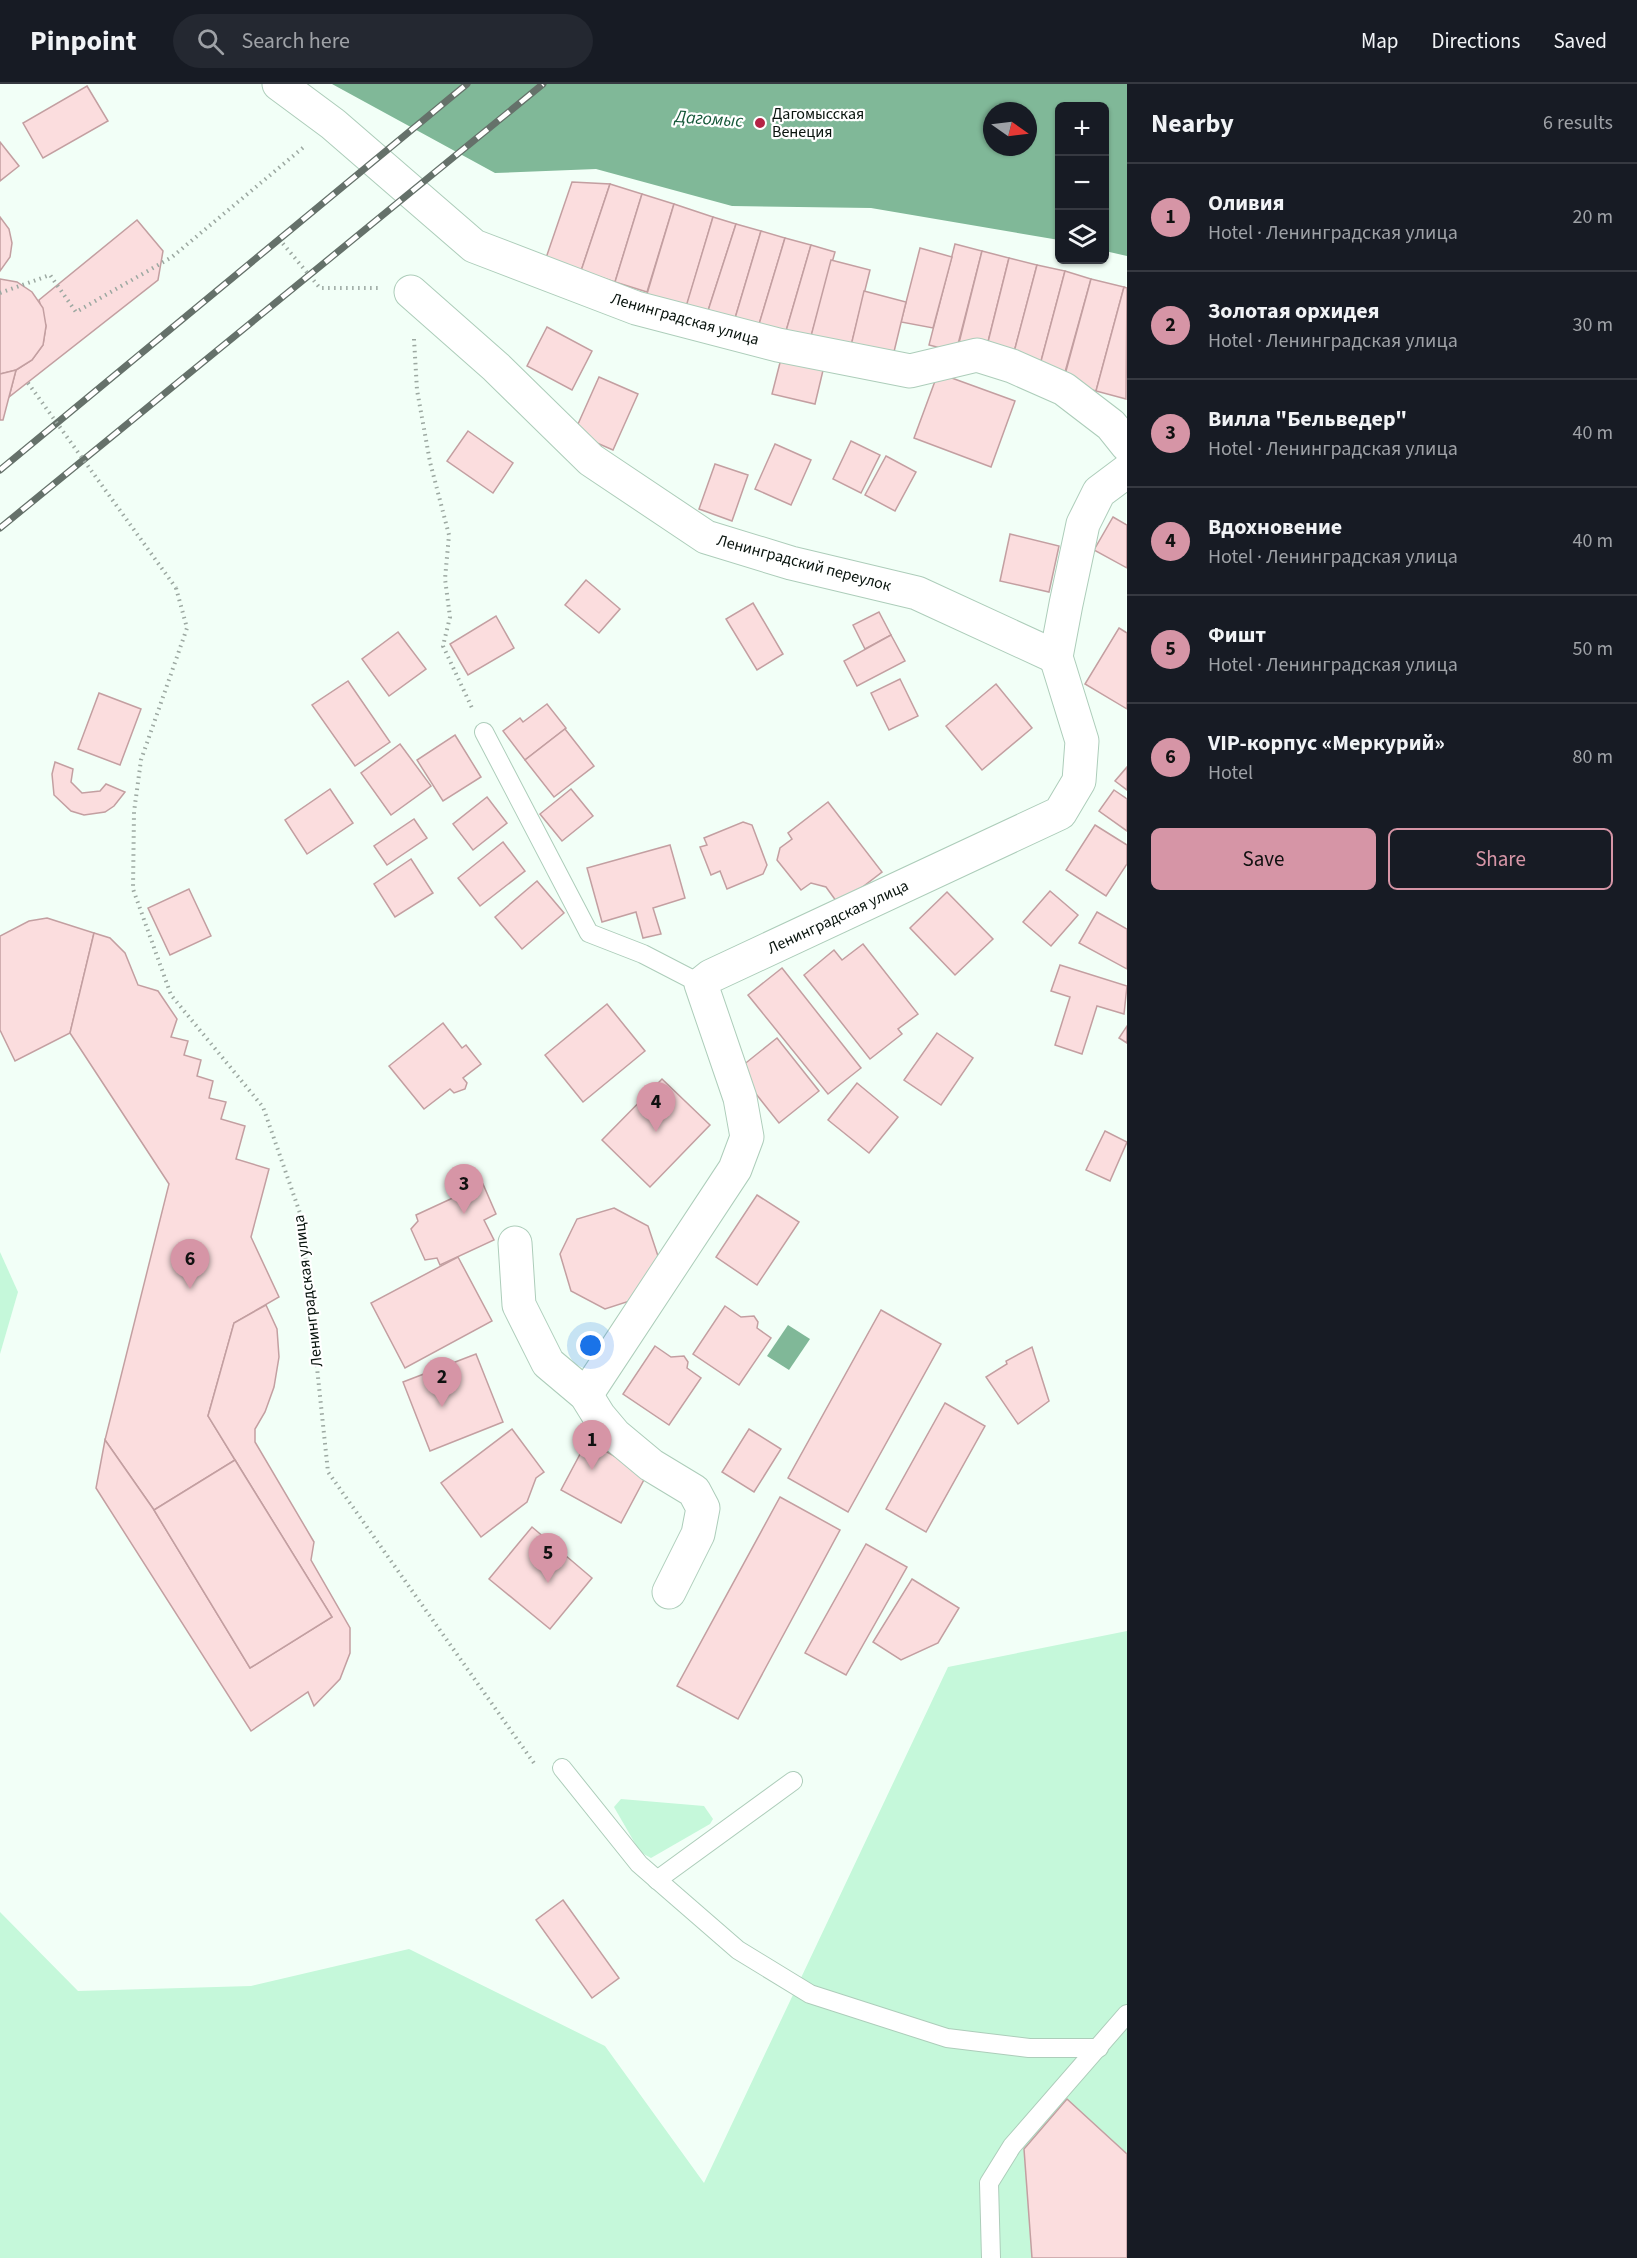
<!DOCTYPE html>
<html lang="en">
<head>
<meta charset="utf-8">
<style>
	:root { --surface:#171b24; --page:#242831; --text:#f1f3f6; --muted:#9ea1a6; --line:#363941; --accent:#d695a6 }
	body { margin:0; font-family:"Source Sans 3",sans-serif; background:var(--page); color:var(--text) }
	.controls { position:absolute; right:18px; top:18px; display:grid; overflow:hidden; border-radius:9px; box-shadow:0 2px 4px #0004 }
	.controls button { width:54px; height:54px; display:grid; place-items:center; padding:0; border:0; border-bottom:2px solid var(--line); background:var(--surface); color:var(--text); font:30px sans-serif }
	.compass { position:absolute; left:983px; top:18px; width:54px; height:54px; border-radius:50%; background:var(--surface); box-shadow:0 2px 4px #0004; rotate:104deg }
	.you { position:absolute; left:591px; top:1262px; width:21px; height:21px; margin:-15px; border:4px solid #fff; border-radius:50%; background:#1a73e8; box-shadow:0 0 0 9px #1a73e833 }
	.badge { display:grid; place-items:center; width:39px; height:39px; border-radius:50%; background:var(--accent); color:#111; font-size:20px; font-weight:700 }
	.pin { position:absolute; translate:-50% -50px; filter:drop-shadow(0 2px 3px #0008) }
	.pin::after { content:''; position:absolute; top:32px; width:21px; height:18px; background:inherit; clip-path:polygon(0 0,100% 0,50% 100%) }
	.list { margin:0; padding:0; list-style:none }
	h2 { display:flex; justify-content:space-between; align-items:center; height:78px; margin:0; padding:0 24px; font-size:26px }
	h2 small { font-size:20px; font-weight:400; color:var(--muted) }
	.list li { display:grid; grid-template-columns:39px 1fr auto; gap:18px; align-items:center; box-sizing:border-box; height:108px; padding:0 24px; border-top:2px solid var(--line) }
	.list b { display:block; font-size:22px; white-space:nowrap }
	.list p { margin:0; font-size:20px; white-space:nowrap; color:var(--muted) }
	.list em { font-size:20px; font-style:normal; color:var(--muted) }
	.actions { display:flex; gap:12px; padding:18px 24px }
	.actions a { flex:1; padding:14px 0; border:2px solid var(--accent); border-radius:9px; text-align:center; font-size:21px; color:var(--accent) }
	.actions .main { background:var(--accent); color:#111 }
	.icon { flex:none; width:33px; height:33px; fill:none; stroke:currentColor; stroke-width:2; stroke-linecap:round; stroke-linejoin:round }
	.map { position:relative; flex:none; width:1127px; height:2174px; overflow:hidden }
	header { display:flex; align-items:center; gap:36px; box-sizing:border-box; height:84px; padding:0 30px; background:var(--surface); border-bottom:2px solid var(--line) }
	header strong { font-size:28px }
	nav { display:flex; gap:33px; margin-inline-start:auto; font-size:21px }
	.search { width:420px; height:54px; background:var(--page); display:flex; align-items:center; gap:15px; box-sizing:border-box; padding:0 21px; border-radius:33px; color:var(--muted); font-size:22px }
	main { display:flex }
	aside { flex:1; background:var(--surface) }
	.map>svg:first-child { display:block }
	.green { fill:#c5f8da }
	.water { fill:#80b898; fill-rule:evenodd }
	.building { fill:#fbddde; stroke:#c39fa1; stroke-width:1.5 }
	.lines { fill:none; stroke-linecap:round; stroke-linejoin:round }
	.lane-casing { stroke:#adcdba; stroke-width:20 }
	.street-casing { stroke:#adcdba; stroke-width:35 }
	.path { stroke:#9ca8a1; stroke-width:4; stroke-dasharray:1.5 4.5; stroke-linecap:butt }
	.lane { stroke:#fff; stroke-width:18 }
	.street { stroke:#fff; stroke-width:33 }
	.rail-casing { stroke:#65716a; stroke-width:7 }
	.rail { stroke:#fff; stroke-width:4.5; stroke-dasharray:14; stroke-linecap:butt }
	.path-bridge { stroke:#9ca8a1; stroke-width:4; stroke-dasharray:1.5 4.5; stroke-linecap:butt }
	.poi-dot { fill:#b52345; stroke:#fff; stroke-width:2 }
	.labels { text-anchor:middle; dominant-baseline:central; stroke-width:4.5; stroke-linejoin:round; paint-order:stroke }
	.poi-label { font-size:16px; fill:#08130d; stroke:#fff; text-anchor:start }
	.street-label { font-size:16px; fill:#08130d; stroke:#fff }
	.water-label { font-size:18px; font-style:italic; fill:#16593a; stroke:#fff }
</style>
</head>
<body>
<header>
<strong>Pinpoint</strong>
<div class="search"><svg class="icon" aria-label="search" viewBox="0 0 24 24"><circle cx="10" cy="10" r="6"/><path d="M15 15l6 6"/></svg>Search here</div>
<nav><a>Map</a><a>Directions</a><a>Saved</a></nav>
</header>
<main>
<div class="map">
<svg width="1127" height="2174" viewBox="0 0 1127 2174">
	<rect width="100%" height="100%" fill="#f2fff7"/>
	<g class="green">
		<polygon points="0,1168 18,1208 0,1270"/>
		<polygon points="1127,1547 1127,2174 0,2174 0,1828 78,1907 251,1902 409,1865 605,1962 704,2099 948,1583"/>
		<polygon points="621,1715 704,1722 713,1735 710,1740 651,1774 640,1768 614,1723"/>
	</g>
	<g class="water">
		<path d="M332,0H1127V172L1105,167L1104,22H1060L1059,156L871,124L732,122L596,85L495,89ZM992,27H1028V63H992Z"/>
		<polygon points="788,1241 810,1255 789,1286 767,1272"/>
	</g>
	<g class="building">
		<polygon points="87,2 108,37 43,74 23,39"/>
		<polygon points="0,58 19,82 0,97"/>
		<polygon points="572,98 610,100 581,187 546,174"/>
		<polygon points="610,100 642,110 615,198 581,187"/>
		<polygon points="642,110 674,120 647,208 615,198"/>
		<polygon points="674,120 713,133 684,231 644,220"/>
		<polygon points="0,133 9,145 12,159 10,173 0,187"/>
		<polygon points="713,133 736,140 706,233 685,226"/>
		<polygon points="137,136 163,167 158,196 9,313 16,286 32,276 43,261 46,242 39,216"/>
		<polygon points="736,140 761,147 733,241 706,233"/>
		<polygon points="761,147 785,154 757,247 733,241"/>
		<polygon points="785,154 811,161 784,254 757,247"/>
		<polygon points="955,160 982,167 956,268 929,261"/>
		<polygon points="811,161 835,168 810,256 784,254"/>
		<polygon points="920,164 952,173 933,244 901,238"/>
		<polygon points="982,167 1009,174 986,266 959,259"/>
		<polygon points="1009,174 1037,181 1013,272 986,266"/>
		<polygon points="831,176 870,186 850,266 810,256"/>
		<polygon points="1037,181 1065,187 1040,281 1013,272"/>
		<polygon points="1065,187 1091,195 1065,288 1040,281"/>
		<polygon points="0,195 17,198 32,208 43,224 46,242 43,261 32,276 16,286 0,290"/>
		<polygon points="1091,195 1124,203 1096,307 1063,298"/>
		<polygon points="1124,203 1127,204 1126,315 1096,307"/>
		<polygon points="864,207 906,218 892,276 850,266"/>
		<polygon points="547,243 592,267 572,306 527,282"/>
		<polygon points="783,267 825,278 815,320 772,310"/>
		<polygon points="16,286 3,336 0,336 0,290"/>
		<polygon points="938,289 1015,317 991,383 914,354"/>
		<polygon points="599,293 638,310 613,366 574,349"/>
		<polygon points="468,347 513,379 493,409 447,377"/>
		<polygon points="851,357 880,371 861,409 833,395"/>
		<polygon points="775,360 811,376 791,421 755,405"/>
		<polygon points="886,372 916,388 895,427 865,411"/>
		<polygon points="715,380 748,391 732,437 699,425"/>
		<polygon points="1113,433 1127,441 1127,484 1094,466"/>
		<polygon points="1010,450 1059,462 1049,508 1000,497"/>
		<polygon points="586,496 620,525 599,549 565,521"/>
		<polygon points="753,519 783,570 757,586 726,535"/>
		<polygon points="879,528 891,551 865,565 853,541"/>
		<polygon points="496,532 514,564 468,591 450,560"/>
		<polygon points="1119,544 1127,549 1127,625 1085,600"/>
		<polygon points="398,548 426,585 389,612 362,575"/>
		<polygon points="891,551 905,577 857,602 844,577"/>
		<polygon points="900,595 918,632 889,646 871,609"/>
		<polygon points="348,597 390,658 355,682 312,621"/>
		<polygon points="996,600 1032,644 982,686 946,642"/>
		<polygon points="99,609 141,625 120,681 78,665"/>
		<polygon points="547,620 566,644 525,676 503,647 520,634 523,638"/>
		<polygon points="565,645 594,682 554,713 525,676"/>
		<polygon points="455,651 481,693 443,717 417,676"/>
		<polygon points="400,660 431,702 391,731 361,689"/>
		<polygon points="55,678 73,685 71,698 82,709 100,707 106,700 125,708 114,722 105,728 84,731 71,727 54,711 52,690"/>
		<polygon points="1127,683 1127,706 1115,697"/>
		<polygon points="330,705 353,739 307,770 285,736"/>
		<polygon points="571,705 593,732 562,757 540,730"/>
		<polygon points="1114,706 1127,715 1127,747 1099,727"/>
		<polygon points="487,713 507,739 473,766 453,740"/>
		<polygon points="828,718 882,788 839,821 826,803 811,799 801,806 777,776 780,764 792,755 788,749"/>
		<polygon points="414,735 427,754 387,781 374,762"/>
		<polygon points="743,738 752,741 767,781 763,790 727,805 720,787 711,791 700,763 707,761 704,754"/>
		<polygon points="1095,741 1127,761 1127,780 1106,812 1066,786"/>
		<polygon points="503,758 525,787 480,822 458,794"/>
		<polygon points="670,761 685,814 653,824 661,850 643,854 636,828 602,838 587,784"/>
		<polygon points="411,775 433,809 395,833 374,800"/>
		<polygon points="537,797 564,829 522,865 495,833"/>
		<polygon points="189,805 211,852 170,871 148,824"/>
		<polygon points="1050,807 1078,831 1051,862 1023,838"/>
		<polygon points="947,808 993,855 955,891 910,844"/>
		<polygon points="1097,828 1127,845 1127,885 1079,859"/>
		<polygon points="47,834 94,849 70,949 15,977 0,946 0,852 29,837"/>
		<polygon points="94,849 110,854 125,869 138,901 158,907 177,935 171,953 188,957 184,971 201,976 197,992 213,997 209,1014 226,1018 221,1035 245,1042 236,1075 269,1085 251,1153 279,1213 234,1239 208,1332 235,1376 154,1426 105,1356 169,1100 70,949"/>
		<polygon points="863,860 918,930 898,945 902,950 870,975 804,891 834,866 842,876"/>
		<polygon points="1060,881 1127,902 1124,930 1097,922 1082,970 1055,961 1070,913 1051,907"/>
		<polygon points="782,884 861,984 828,1010 748,911"/>
		<polygon points="607,920 645,967 583,1018 545,971"/>
		<polygon points="443,939 462,964 466,961 481,980 463,994 467,999 465,1005 454,1009 450,1005 424,1025 389,982"/>
		<polygon points="1127,942 1127,959 1119,954"/>
		<polygon points="937,949 973,974 941,1021 904,996"/>
		<polygon points="777,954 819,1007 779,1039 737,986"/>
		<polygon points="662,995 710,1041 650,1103 602,1056"/>
		<polygon points="857,999 898,1033 869,1069 828,1036"/>
		<polygon points="1105,1047 1127,1058 1110,1097 1086,1086"/>
		<polygon points="483,1100 496,1130 484,1136 494,1156 440,1181 437,1174 425,1176 411,1145 418,1137 416,1131"/>
		<polygon points="757,1111 799,1138 757,1201 716,1173"/>
		<polygon points="614,1124 648,1142 660,1178 642,1213 605,1225 571,1207 560,1170 577,1135"/>
		<polygon points="458,1173 492,1237 405,1284 371,1219"/>
		<polygon points="266,1221 277,1245 279,1273 274,1303 265,1328 255,1345 255,1358 314,1458 311,1476 350,1544 350,1569 340,1595 314,1622 308,1608 251,1647 96,1404 105,1356 154,1426 250,1584 332,1533 208,1332 234,1239"/>
		<polygon points="725,1222 741,1233 754,1232 758,1238 757,1244 771,1254 739,1301 693,1270"/>
		<polygon points="881,1226 941,1260 848,1428 788,1394"/>
		<polygon points="655,1262 671,1273 684,1272 688,1278 687,1284 701,1294 669,1341 623,1310"/>
		<polygon points="1032,1263 1049,1317 1018,1340 986,1293 1007,1280 1006,1277"/>
		<polygon points="476,1270 503,1338 430,1367 403,1298"/>
		<polygon points="945,1319 985,1342 926,1448 886,1425"/>
		<polygon points="512,1345 544,1388 536,1394 527,1418 481,1453 441,1399"/>
		<polygon points="749,1345 781,1365 754,1408 722,1388"/>
		<polygon points="587,1357 647,1390 621,1439 561,1406"/>
		<polygon points="235,1376 332,1533 250,1584 154,1426"/>
		<polygon points="780,1413 840,1446 738,1635 677,1602"/>
		<polygon points="532,1443 592,1494 550,1545 489,1495"/>
		<polygon points="866,1460 907,1483 846,1591 805,1569"/>
		<polygon points="912,1495 959,1524 938,1559 901,1576 873,1558"/>
		<polygon points="563,1816 619,1894 592,1914 536,1836"/>
		<polygon points="1067,2015 1127,2070 1127,2174 1032,2174 1024,2065"/>
	</g>
	<g class="lines">
		<g class="lane-casing">
			<g id="lane">
				<polyline points="484,648 589,849 643,870 701,900"/>
				<polyline points="562,1684 639,1780 738,1866 810,1910 947,1954 1029,1964 1099,1964"/>
				<polyline points="657,1796 793,1697"/>
				<polyline points="991,2174 989,2099 1012,2062 1127,1930"/>
			</g>
		</g>
		<g class="street-casing">
			<g id="street">
				<polyline points="279,0 333,40 474,162 636,224 778,261 910,287 977,271 1012,282 1064,305 1111,341 1127,361"/>
				<polyline points="411,208 496,283 591,376 706,453 791,479 917,509 1056,573"/>
				<polyline points="515,1159 519,1221 548,1279 586,1311 599,1332 615,1351 651,1381 694,1407 703,1424 698,1450 669,1508"/>
				<polyline points="586,1311 735,1085 747,1053 740,1014 701,900 711,892 1060,729 1079,697 1082,657 1056,573 1066,520 1083,440 1099,408 1127,387"/>
			</g>
		</g>
		<g class="path">
			<polyline points="279,155 320,204 379,204"/>
			<polyline points="0,209 50,191 76,228 172,173 305,62"/>
			<polyline points="414,255 417,306 430,378 449,451 445,495 450,533 443,562 473,626"/>
			<polyline points="176,504 187,544 141,676 134,728 133,805 171,911 263,1023 301,1132 328,1388 536,1682"/>
		</g>
		<use href="#lane" class="lane"/>
		<use href="#street" class="street"/>
		<g class="rail-casing">
			<g id="rail">
				<polyline points="0,386 467,0"/>
				<polyline points="0,444 543,0"/>
			</g>
		</g>
		<use href="#rail" class="rail"/>
		<polyline class="path-bridge" points="28,299 176,504"/>
	</g>
	<circle class="poi-dot" cx="760" cy="39" r="6"/>
	<g class="labels">
		<g class="poi-label">
			<text x="772" y="30">Дагомысская<tspan x="772" dy="18">Венеция</tspan></text>
		</g>
		<g class="street-label">
			<text transform="translate(685 235) rotate(16)">Ленинградская улица</text>
			<text transform="translate(804 479) rotate(15)">Ленинградский переулок</text>
			<text transform="translate(838 833) rotate(-25)">Ленинградская улица</text>
			<text transform="translate(308 1207) rotate(-97)">Ленинградская улица</text>
		</g>
		<g class="water-label">
			<text transform="translate(709 35) rotate(4)">Дагомыс</text>
		</g>
	</g>
</svg>
<div class="controls">
<button>+</button>
<button>−</button>
<button><svg class="icon" aria-label="layers" viewBox="0 0 24 24"><path d="M12 4l9 5-9 5-9-5zM3 14l9 5 9-5"/></svg></button>
</div>
<svg class="compass" viewBox="-18 -18 36 36"><path d="M0-13l5 13h-10z" fill="#e53935"/><path d="M0 13l5-13h-10z" fill="#9ea1a6"/></svg>
<div class="you"></div>
<div class="pin badge" style="left:592px;top:1386px">1</div>
<div class="pin badge" style="left:442px;top:1323px">2</div>
<div class="pin badge" style="left:464px;top:1130px">3</div>
<div class="pin badge" style="left:656px;top:1048px">4</div>
<div class="pin badge" style="left:548px;top:1499px">5</div>
<div class="pin badge" style="left:190px;top:1205px">6</div>
</div>
<aside>
<h2>Nearby<small>6 results</small></h2>
<ul class="list">
<li><span class="badge">1</span><div><b>Оливия</b><p>Hotel · Ленинградская улица</p></div><em>20 m</em></li>
<li><span class="badge">2</span><div><b>Золотая орхидея</b><p>Hotel · Ленинградская улица</p></div><em>30 m</em></li>
<li><span class="badge">3</span><div><b>Вилла &quot;Бельведер&quot;</b><p>Hotel · Ленинградская улица</p></div><em>40 m</em></li>
<li><span class="badge">4</span><div><b>Вдохновение</b><p>Hotel · Ленинградская улица</p></div><em>40 m</em></li>
<li><span class="badge">5</span><div><b>Фишт</b><p>Hotel · Ленинградская улица</p></div><em>50 m</em></li>
<li><span class="badge">6</span><div><b>VIP-корпус «Меркурий»</b><p>Hotel</p></div><em>80 m</em></li>
</ul>
<div class="actions"><a class="main">Save</a><a>Share</a></div>
</aside>
</main>
</body>
</html>
